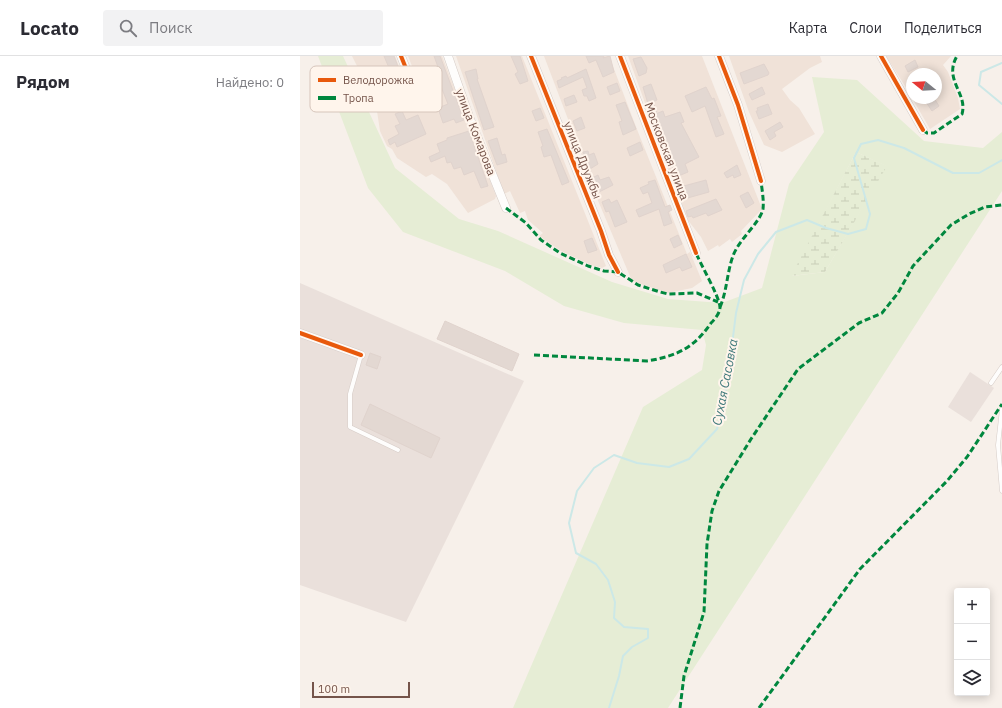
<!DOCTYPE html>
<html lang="ru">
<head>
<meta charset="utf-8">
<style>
	:root { --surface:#fff; --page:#f2f2f3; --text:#2b2b33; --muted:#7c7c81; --line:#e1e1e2 }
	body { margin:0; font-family:"IBM Plex Sans",sans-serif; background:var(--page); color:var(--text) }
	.controls { position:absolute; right:12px; bottom:12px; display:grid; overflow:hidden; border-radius:4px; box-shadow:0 2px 10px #0003 }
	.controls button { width:36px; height:36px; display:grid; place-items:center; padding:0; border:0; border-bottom:1px solid var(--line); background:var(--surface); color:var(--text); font:20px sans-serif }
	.compass { position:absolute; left:606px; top:12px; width:36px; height:36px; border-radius:50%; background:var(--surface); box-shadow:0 2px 10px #0003; rotate:288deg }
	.scale { position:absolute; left:12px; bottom:10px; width:98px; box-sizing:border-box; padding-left:4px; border:2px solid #75544a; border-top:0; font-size:11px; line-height:14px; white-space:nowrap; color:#75544a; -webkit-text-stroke:3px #fff5ec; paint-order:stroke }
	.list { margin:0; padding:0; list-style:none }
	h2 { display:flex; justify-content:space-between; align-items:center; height:52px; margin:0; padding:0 16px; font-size:17px }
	h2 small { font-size:13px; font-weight:400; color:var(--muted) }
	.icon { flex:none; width:22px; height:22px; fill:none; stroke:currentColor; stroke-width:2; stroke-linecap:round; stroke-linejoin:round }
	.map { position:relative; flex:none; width:702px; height:652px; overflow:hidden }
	header { display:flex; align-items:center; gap:24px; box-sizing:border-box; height:56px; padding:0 20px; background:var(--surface); border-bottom:1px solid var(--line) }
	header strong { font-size:19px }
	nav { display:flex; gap:22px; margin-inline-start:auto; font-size:14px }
	.search { width:280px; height:36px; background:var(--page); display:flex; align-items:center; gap:10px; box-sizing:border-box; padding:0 14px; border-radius:4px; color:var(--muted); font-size:15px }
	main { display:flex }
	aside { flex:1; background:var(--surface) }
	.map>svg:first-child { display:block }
	.residential { fill:#f0e2d8 }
	.industrial { fill:#eae0db }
	.grass { fill:#e6edd5; fill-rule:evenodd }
	.wetland { fill:url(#wetland-marsh) }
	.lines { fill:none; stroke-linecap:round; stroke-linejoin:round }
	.stream { stroke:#cce8e7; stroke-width:2 }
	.building { fill:#e3d8d2; stroke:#e0d3cd }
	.lane-casing { stroke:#d6ccc7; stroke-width:5 }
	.street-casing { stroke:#d6ccc7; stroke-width:9 }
	.lane { stroke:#fefdfc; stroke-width:4 }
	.street { stroke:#fefdfc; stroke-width:8 }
	.quiet { stroke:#00873e; stroke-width:3; stroke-dasharray:6 3; stroke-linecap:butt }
	.cycleway-casing { stroke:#fff5ec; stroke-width:6 }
	.cycleway { stroke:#e8590c; stroke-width:4 }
	.labels { text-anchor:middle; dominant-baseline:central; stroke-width:4; stroke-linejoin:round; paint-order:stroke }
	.street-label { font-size:12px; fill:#75544a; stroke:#fff5ec }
	.water-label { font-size:13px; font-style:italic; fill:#3e787a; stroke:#fff5ec }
	.key { fill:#fff5ec; stroke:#d6c5bb; stroke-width:1 }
	.key-label { font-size:11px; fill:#75544a }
</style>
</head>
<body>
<header>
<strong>Locato</strong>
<div class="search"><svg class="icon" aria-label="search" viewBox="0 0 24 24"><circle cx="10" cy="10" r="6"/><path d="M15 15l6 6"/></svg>Поиск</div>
<nav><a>Карта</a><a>Слои</a><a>Поделиться</a></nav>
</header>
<main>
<aside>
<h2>Рядом<small>Найдено: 0</small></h2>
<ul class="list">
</ul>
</aside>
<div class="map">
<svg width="702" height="652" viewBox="0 0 702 652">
	<defs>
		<pattern id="wetland-marsh" width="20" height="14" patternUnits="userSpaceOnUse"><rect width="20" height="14" fill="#e6edd5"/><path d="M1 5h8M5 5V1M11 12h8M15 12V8" fill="none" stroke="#c9cdb8"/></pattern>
	</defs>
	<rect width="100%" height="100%" fill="#f7f0ea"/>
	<g class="residential">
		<polygon points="52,0 95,0 104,23 107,22 121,56 129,53 108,0 142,0 196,140 195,143 168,157 147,128 132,118 126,121 97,102 92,93 87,90 80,75 77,55 74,54 69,34"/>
		<polygon points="156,0 222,0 306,210 302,212 291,209 261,195 239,180 243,177 228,164 225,155 220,157 210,135 204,138"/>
		<polygon points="244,0 309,0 338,76 387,198 390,196 402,225 392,232 368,237 332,225 288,121 282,100"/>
		<polygon points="328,0 402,0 462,153 441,175 442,178 432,186 430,183 419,191 418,189 408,195 401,181 387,163"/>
		<polygon points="429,0 520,0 522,6 510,12 482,33 490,44 499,52 515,78 482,96 464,89 449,56"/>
		<polygon points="586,0 651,0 643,9 648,16 658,42 660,53 630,73 612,42 636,42 636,18 612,18 612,41"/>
	</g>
	<g class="industrial">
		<polygon points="0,227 224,325 106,566 0,529"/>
		<polygon points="670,316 694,332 671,366 648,351"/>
	</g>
	<path class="grass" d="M18,0H43L95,112L159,163L198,175L312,226L368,243L422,247L462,232L489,128L524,76L512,21L557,24L624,85L683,92L702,76V135L368,652H213L343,351L402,314L406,289L402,274L324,267L264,250L205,215L103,176L68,132ZM556,96L586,110L525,216L492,220Z"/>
	<polygon class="wetland" points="556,96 587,110 525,216 491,220"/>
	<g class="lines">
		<g class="stream">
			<polyline points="702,7 681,16 679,29 702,48"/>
			<polyline points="309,652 319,620 323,600 332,591 348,582 348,573 324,571 314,562 315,546 308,524 296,508 276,497 269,467 277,435 294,412 314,399 337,407 369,411 389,403 417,373 427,329 436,257 444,224 458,198 476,176 507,164 526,172 548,178 566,173 570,158 554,102 561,88 578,84 604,92 653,117 679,117 702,104"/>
		</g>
	</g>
	<g class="building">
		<polygon points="84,0 94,0 100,16 92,19"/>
		<polygon points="134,0 140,0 164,64 156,67 154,63 143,67 138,52 148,48 134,13 138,11"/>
		<polygon points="211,0 220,0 228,25 220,28 215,18 218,16"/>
		<polygon points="286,0 304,0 303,2 310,0 314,16 303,21 296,4 289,7"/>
		<polygon points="341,1 347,12 346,17 339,20 333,3"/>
		<polygon points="615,4 618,11 608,16 605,10"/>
		<polygon points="464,8 469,17 468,19 444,28 440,17"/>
		<polygon points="176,13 178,23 177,23 194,71 184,74 165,16"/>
		<polygon points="286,13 296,42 289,45 287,40 284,40 282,34 287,32 283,21 259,32 257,25 262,23 261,22 266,20 267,22"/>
		<polygon points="317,27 320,35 310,39 307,31"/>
		<polygon points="351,28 357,44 353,46 357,56 351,58 343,31"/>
		<polygon points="406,31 412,43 414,42 421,60 417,61 424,78 416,81 405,50 392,56 385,40"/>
		<polygon points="462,31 465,38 452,44 449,38"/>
		<polygon points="274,39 277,46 266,50 264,43"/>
		<polygon points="632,42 634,42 639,50 632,55 626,46"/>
		<polygon points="325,46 336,73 323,79 319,66 322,65 316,49"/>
		<polygon points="468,48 472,58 459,63 456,55 458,55 457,52"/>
		<polygon points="240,52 244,62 236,65 232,55"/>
		<polygon points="102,55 106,64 118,59 126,78 97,91 95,86 90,89 88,84 99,78 95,70 100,68 95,58"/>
		<polygon points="363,55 365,61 380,56 384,66 381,67 399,101 385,108 388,116 376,121 353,59"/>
		<polygon points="281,61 285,72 277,75 273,65"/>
		<polygon points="480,66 483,71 474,76 476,80 470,84 465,75"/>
		<polygon points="247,73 269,126 262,129 251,99 244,101 241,91 243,90 238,76"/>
		<polygon points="169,75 188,130 181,132 174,115 164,119 161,111 154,113 151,106 147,107 145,100 131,106 129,101 140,96 137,88 147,84 147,82"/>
		<polygon points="197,82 202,99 205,98 207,106 197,109 188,85"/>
		<polygon points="340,86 343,94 330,100 327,92"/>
		<polygon points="288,95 289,99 294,97 298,108 290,113 283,96"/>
		<polygon points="437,109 441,119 434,122 433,119 427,122 424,117"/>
		<polygon points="298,119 300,124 309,121 313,129 299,136 292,122"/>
		<polygon points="355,124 365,151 370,149 372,154 368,156 372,167 364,170 359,153 339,161 336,154 352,147 348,136 343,138 340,132 349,128 348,126"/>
		<polygon points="406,124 409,136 384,143 380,131"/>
		<polygon points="448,136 454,147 446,152 440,140"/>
		<polygon points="309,143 311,147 317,144 327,166 315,171 309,155 306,156 302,146"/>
		<polygon points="416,143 422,154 408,160 406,157 393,162 392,160 388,161 386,155"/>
		<polygon points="378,179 382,188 374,192 370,183"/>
		<polygon points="292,182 297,194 288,197 284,185"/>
		<polygon points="386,198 392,211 382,215 380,211 366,217 363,209"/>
		<polygon points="145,265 219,298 212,315 137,283"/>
		<polygon points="70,297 81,301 77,313 66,309"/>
		<polygon points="70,348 140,382 131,402 61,369"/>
	</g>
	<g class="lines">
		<g class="lane-casing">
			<g id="lane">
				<polyline points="61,299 50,338 50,371 98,394"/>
				<polyline points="691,327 702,311"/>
				<polyline points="702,353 698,389 702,435"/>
			</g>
		</g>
		<g class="street-casing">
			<g id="street">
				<polyline points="101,0 121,50"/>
				<polyline points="148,0 170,63 206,152"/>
				<polyline points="231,0 301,175 309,199 318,216"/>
				<polyline points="320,0 396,197"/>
				<polyline points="419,0 438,49 461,125"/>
				<polyline points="581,0 623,74"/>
				<polyline points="0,277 61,299"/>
			</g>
		</g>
		<use href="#lane" class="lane"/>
		<use href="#street" class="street"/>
		<g class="quiet">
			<path d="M623,74L627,77H634L662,58C668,37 643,24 657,0"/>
			<polyline points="206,152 226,167 241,184 260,197 288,210 304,215 318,216 338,229 360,236 368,238 397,237 418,246"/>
			<path d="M420,251C427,235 427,216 433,200C439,183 460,167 463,153C464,144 462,134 461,125"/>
			<path d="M234,299L347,305C377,300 394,292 411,267C415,263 420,257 420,251C419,240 401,209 396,197"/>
			<polyline points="380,652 384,620 404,556 407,488 412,455 419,435 451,383 498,313 559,267 582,257 598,237 613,210 651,169 669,158 685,151 702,149"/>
			<polyline points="459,652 560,513 647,425 667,401 702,348"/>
		</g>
		<g class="cycleway-casing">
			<g id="cycleway">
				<polyline points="101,0 121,50"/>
				<polyline points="231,0 301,175 309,199 318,216"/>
				<polyline points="320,0 396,197"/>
				<polyline points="419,0 438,49 461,125"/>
				<polyline points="581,0 623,74"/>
				<polyline points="0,277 61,299"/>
			</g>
		</g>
		<use href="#cycleway" class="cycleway"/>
	</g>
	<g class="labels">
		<g class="street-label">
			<text transform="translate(176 76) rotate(69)">улица Комарова</text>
			<text transform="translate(367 95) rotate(69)">Московская улица</text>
			<text transform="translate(283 104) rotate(68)">улица Дружбы</text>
		</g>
		<g class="water-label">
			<text transform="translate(425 326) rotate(-79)">Сухая Сасовка</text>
		</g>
	</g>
	<rect x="10" y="10" width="132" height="46" rx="6" class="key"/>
	<rect x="18" y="22" width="18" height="4" fill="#e8590c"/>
	<rect x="18" y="40" width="18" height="4" fill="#00873e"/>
	<g class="key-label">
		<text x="43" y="28">Велодорожка</text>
		<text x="43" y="46">Тропа</text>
	</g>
</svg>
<div class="controls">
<button>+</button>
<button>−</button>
<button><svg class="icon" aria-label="layers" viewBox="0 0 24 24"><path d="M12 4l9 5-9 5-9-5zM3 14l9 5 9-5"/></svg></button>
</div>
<svg class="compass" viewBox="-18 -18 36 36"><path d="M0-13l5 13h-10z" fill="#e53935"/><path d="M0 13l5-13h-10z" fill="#7c7c81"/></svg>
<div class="scale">100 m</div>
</div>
</main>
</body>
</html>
